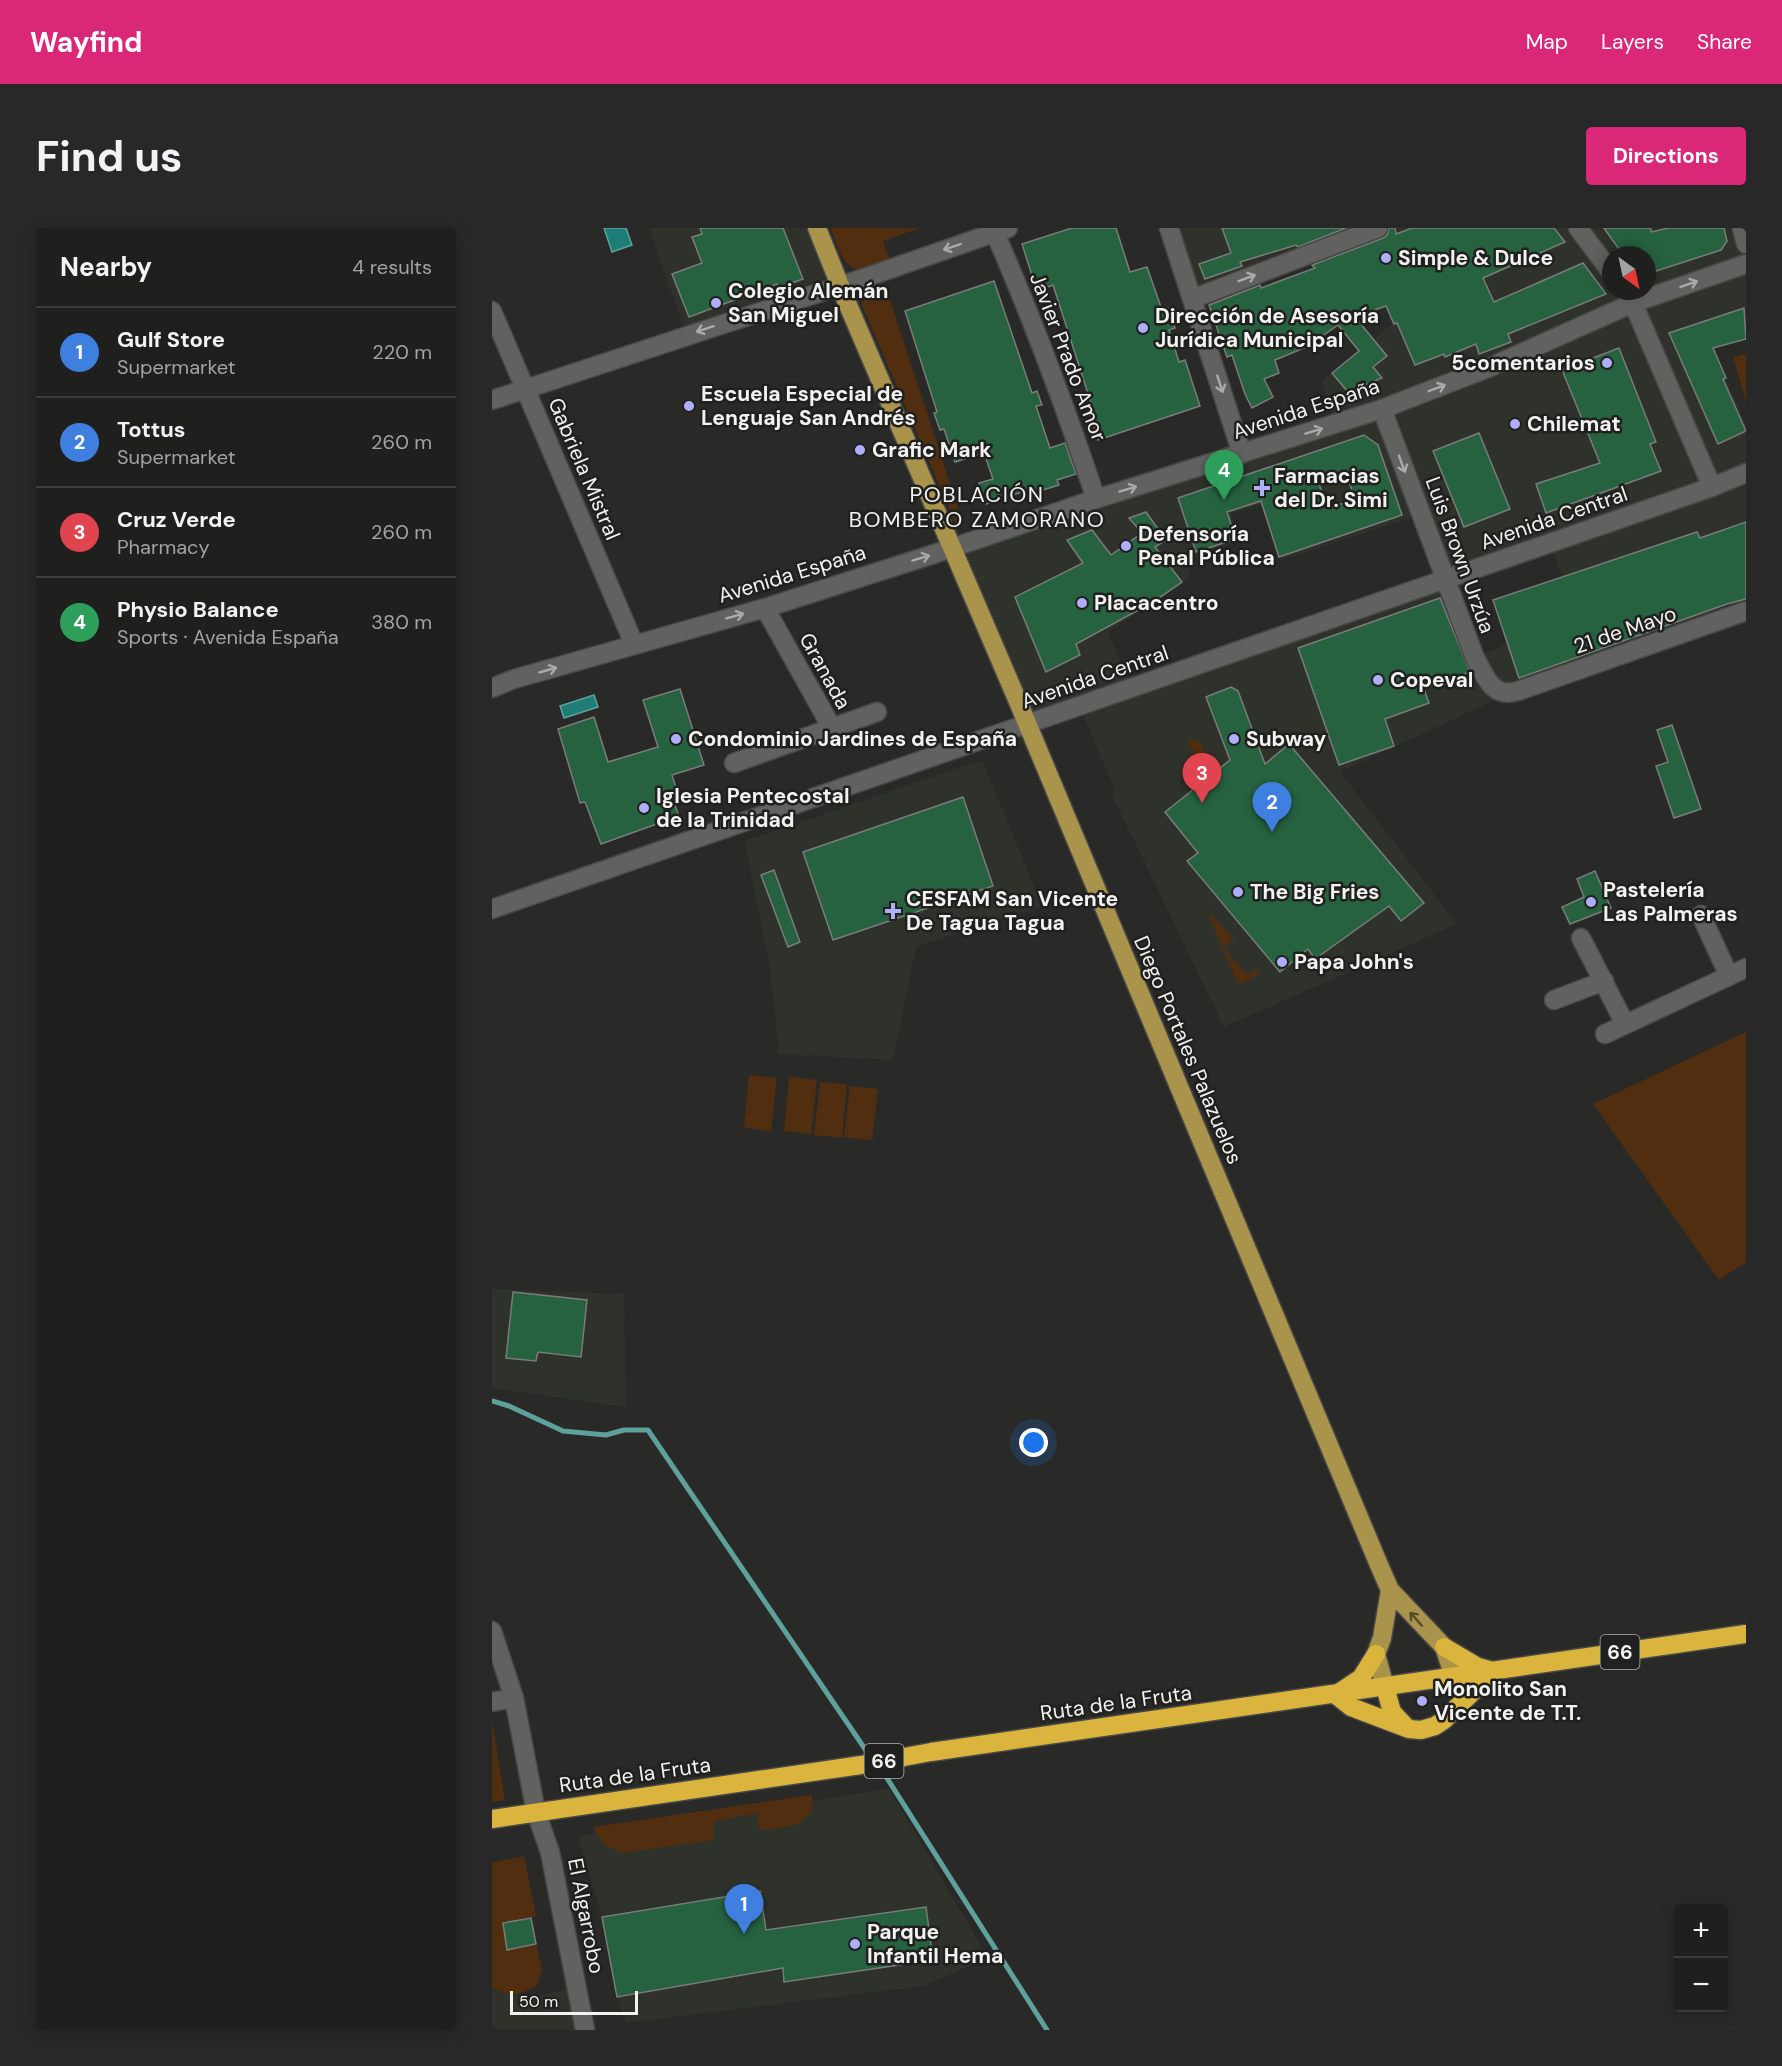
<!DOCTYPE html>
<html lang="en">
<head>
<meta charset="utf-8">
<style>
	:root { --surface:#1f201e; --page:#272827; --text:#f1f3f6; --muted:#a1a3a4; --line:#3c3e3c; --accent:#db2777 }
	body { margin:0; font-family:"DM Sans",sans-serif; background:var(--page); color:var(--text) }
	.controls { position:absolute; right:18px; bottom:18px; display:grid; overflow:hidden; border-radius:6px; box-shadow:0 3px 15px #0003 }
	.controls button { width:54px; height:54px; display:grid; place-items:center; padding:0; border:0; border-bottom:2px solid var(--line); background:var(--surface); color:var(--text); font:30px sans-serif }
	.compass { position:absolute; left:1110px; top:18px; width:54px; height:54px; border-radius:50%; background:var(--surface); box-shadow:0 3px 15px #0003; rotate:147deg }
	.scale { position:absolute; left:18px; bottom:15px; width:128px; box-sizing:border-box; padding-left:6px; border:3px solid #f2f2f1; border-top:0; font-size:16px; line-height:21px; white-space:nowrap; color:#f2f2f1; -webkit-text-stroke:4px #20201e; paint-order:stroke }
	.you { position:absolute; left:542px; top:1215px; width:21px; height:21px; margin:-15px; border:4px solid #fff; border-radius:50%; background:#1a73e8; box-shadow:0 0 0 9px #1a73e833 }
	.badge { display:grid; place-items:center; width:39px; height:39px; border-radius:50%; background:var(--accent); color:#fff; font-size:20px; font-weight:700 }
	.pin { position:absolute; translate:-50% -50px; filter:drop-shadow(0 2px 3px #0008) }
	.pin::after { content:''; position:absolute; top:32px; width:21px; height:18px; background:inherit; clip-path:polygon(0 0,100% 0,50% 100%) }
	.list { margin:0; padding:0; list-style:none }
	h2 { display:flex; justify-content:space-between; align-items:center; height:78px; margin:0; padding:0 24px; font-size:26px }
	h2 small { font-size:20px; font-weight:400; color:var(--muted) }
	.list li { display:grid; grid-template-columns:39px 1fr auto; gap:18px; align-items:center; box-sizing:border-box; height:90px; padding:0 24px; border-top:2px solid var(--line) }
	.list b { display:block; font-size:22px; white-space:nowrap }
	.list p { margin:0; font-size:20px; white-space:nowrap; color:var(--muted) }
	.list em { font-size:20px; font-style:normal; color:var(--muted) }
	.map { position:relative; flex:none; width:1254px; height:1802px; overflow:hidden; border-radius:6px }
	header { display:flex; align-items:center; gap:36px; box-sizing:border-box; height:84px; padding:0 30px; background:var(--accent); color:#fff }
	header strong { font-size:28px }
	nav { display:flex; gap:33px; margin-inline-start:auto; font-size:21px }
	.intro { display:flex; align-items:center; justify-content:space-between; box-sizing:border-box; height:144px; padding:0 36px }
	h1 { margin:0; font-size:42px }
	.button { padding:15px 27px; border-radius:6px; background:var(--accent); color:#fff; font-size:21px; font-weight:700 }
	main { display:flex; gap:36px; padding:0 36px }
	aside { flex:1; background:var(--surface); border-radius:6px; box-shadow:0 3px 15px #0003 }
	.map>svg:first-child { display:block }
	.built { fill:#2f322a; fill-rule:evenodd }
	.green { fill:#512e10 }
	.water { fill:#1e7e77; stroke:#5ea19c; stroke-width:1.5 }
	.lines { fill:none; stroke-linecap:round; stroke-linejoin:round }
	.stream { stroke:#5ea19c; stroke-width:5 }
	.building { fill:#26623f; stroke:#7a7c7b; stroke-width:1.5; fill-rule:evenodd }
	.minor-casing { stroke:#484947; stroke-width:21 }
	.major-casing { stroke:#484947; stroke-width:21 }
	.highway-casing { stroke:#484947; stroke-width:21 }
	.minor { stroke:#61625f; stroke-width:18 }
	.major { stroke:#aa934b; stroke-width:18 }
	.highway { stroke:#dbb43e; stroke-width:18 }
	.oneway { stroke:#aaaaa8 }
	.oneway2 { stroke:#574e30 }
	.poi-dot { fill:#afaefa; stroke:#20201e; stroke-width:2 }
	.labels { text-anchor:middle; dominant-baseline:central; stroke-width:5; stroke-linejoin:round; paint-order:stroke }
	.shield { fill:#20201e; stroke:#b3b3b2; stroke-width:1.5 }
	.shield-label { font-size:20px; font-weight:bold; fill:#f2f2f1 }
	.poi-label { font-size:21px; font-weight:bold; fill:#f2f2f1; stroke:#20201e; text-anchor:start }
	.street-label { font-size:21px; fill:#f2f2f1; stroke:#20201e }
	.neighbourhood-label { font-size:22px; letter-spacing:1.5px; fill:#f2f2f1; stroke:#20201e }
</style>
</head>
<body>
<header>
<strong>Wayfind</strong>
<nav><a>Map</a><a>Layers</a><a>Share</a></nav>
</header>
<div class="intro"><h1>Find us</h1><a class="button">Directions</a></div>
<main>
<aside>
<h2>Nearby<small>4 results</small></h2>
<ul class="list">
<li><span class="badge" style="background:#3f7fe0">1</span><div><b>Gulf Store</b><p>Supermarket</p></div><em>220 m</em></li>
<li><span class="badge" style="background:#3f7fe0">2</span><div><b>Tottus</b><p>Supermarket</p></div><em>260 m</em></li>
<li><span class="badge" style="background:#e0444e">3</span><div><b>Cruz Verde</b><p>Pharmacy</p></div><em>260 m</em></li>
<li><span class="badge" style="background:#2e9e5b">4</span><div><b>Physio Balance</b><p>Sports · Avenida España</p></div><em>380 m</em></li>
</ul>
</aside>
<div class="map">
<svg width="1254" height="1802" viewBox="0 0 1254 1802">
	<rect width="100%" height="100%" fill="#292a28"/>
	<g class="built">
		<polygon points="157,0 315,0 336,49 192,100"/>
		<path d="M677,0H1254V111L1221,120L1254,197V383L1016,466L848,544L965,696L732,799L621,569L622,560L589,482L950,358L977,432L1084,387L1058,315L953,351L932,285L789,332L769,276L739,286L747,313L701,328L695,352L616,404L640,459L535,496L461,319L842,197L830,153L902,94L906,71L877,0L700,71ZM1119,27H1155V63H1119Z"/>
		<polygon points="490,532 550,678 424,719 401,832 287,826 279,746 253,613"/>
		<polygon points="0,1061 132,1066 134,1179 0,1160"/>
		<polygon points="397,1561 496,1730 431,1758 134,1795 125,1769 110,1689 86,1608"/>
		<polygon points="0,1759 10,1765 26,1768 50,1767 76,1761 83,1802 0,1802"/>
	</g>
	<g class="green">
		<path d="M339,0H428L391,13L398,33C389,35 380,40 371,41C351,45 344,14 339,0Z"/>
		<polygon points="394,60 470,292 463,294 369,75 373,67"/>
		<polygon points="1254,126 1254,174 1241,129"/>
		<polygon points="699,511 710,516 711,525 696,533 702,526 696,513"/>
		<polygon points="719,686 742,711 731,719 755,747 764,741 767,746 749,756 745,754 717,688"/>
		<polygon points="1254,804 1254,1034 1227,1052 1101,876"/>
		<polygon points="257,847 285,850 279,903 252,900"/>
		<polygon points="297,849 325,852 319,906 292,903"/>
		<polygon points="328,854 355,856 350,910 322,907"/>
		<polygon points="358,858 386,861 380,912 352,909"/>
		<polygon points="0,1493 13,1572 0,1574"/>
		<path d="M320,1567C320,1571 321,1577 319,1581C313,1601 284,1600 267,1602L266,1585L222,1593L221,1612L129,1625L110,1615L101,1599Z"/>
		<path d="M32,1628L44,1688L11,1696L15,1722L44,1716L50,1741L45,1758C26,1767 19,1771 0,1759V1635Z"/>
	</g>
	<g class="water">
		<polygon points="112,0 134,0 140,17 120,24"/>
		<polygon points="102,467 106,479 72,490 68,478"/>
	</g>
	<g class="lines">
		<g class="stream">
			<polyline points="0,1173 17,1178 71,1203 114,1207 132,1202 156,1202 373,1521"/>
			<polyline points="393,1547 555,1802"/>
		</g>
	</g>
	<g class="building">
		<polygon points="208,0 291,0 311,51 286,60 285,56 197,89 180,46 210,35 200,9 210,6"/>
		<polygon points="580,0 624,0 638,44 655,39 670,82 676,80 683,100 677,102 683,121 687,134 693,132 708,178 606,212 597,182 601,181 561,57 545,63 530,16"/>
		<polygon points="730,0 854,0 806,19 804,17 748,34 750,38 713,51 707,36 739,25"/>
		<polygon points="897,0 903,0 904,6 920,0 1062,0 1073,14 991,50 1002,74 1091,35 1114,66 1016,106 1019,114 987,126 984,116 953,129 952,126 923,137 905,95 902,96 894,78 863,89 895,128 881,139 890,150 856,164 840,145 867,123 846,97 822,114 822,116 783,132 787,145 772,151 781,169 760,180 753,166 740,127 735,129 717,77 768,57 769,60 823,40 820,37 891,10 895,7"/>
		<polygon points="1112,0 1158,0 1160,4 1176,0 1232,0 1235,13 1229,22 1155,46 1155,27 1131,27"/>
		<polygon points="502,53 540,165 545,163 550,177 544,178 558,220 573,215 584,246 565,252 567,257 535,267 533,263 494,276 487,255 501,251 492,225 463,234 452,201 448,202 442,185 445,184 413,83"/>
		<polygon points="1252,80 1254,111 1221,120 1234,150 1231,151 1254,203 1226,216 1177,105"/>
		<polygon points="1127,120 1164,214 1158,216 1169,243 1054,285 1044,256 1108,235 1070,142"/>
		<polygon points="987,205 1018,281 972,299 941,223"/>
		<path d="M872,207L886,217L910,287L787,329L769,273L735,284L744,311L704,324L686,270ZM854,245L863,271L835,281L827,255Z"/>
		<polygon points="654,284 674,312 663,319 690,354 661,374 584,416 588,427 554,444 523,369 591,335 575,312 600,302 619,327 650,305 637,290"/>
		<polygon points="1254,294 1254,371 1235,376 1027,450 1001,372 1205,304 1208,310"/>
		<polygon points="948,370 978,444 932,461 937,475 893,491 902,518 847,537 806,420"/>
		<polygon points="739,459 746,463 773,536 797,516 932,675 909,693 897,678 823,731 816,721 788,744 695,633 706,625 673,584 738,532 714,469"/>
		<polygon points="188,461 212,537 180,547 187,569 181,572 187,588 109,616 93,574 88,575 66,501 102,489 116,534 166,519 151,472"/>
		<polygon points="1180,497 1209,581 1182,590 1164,538 1176,534 1165,502"/>
		<polygon points="471,569 501,658 341,712 311,624"/>
		<polygon points="282,642 308,714 296,719 269,647"/>
		<polygon points="1103,643 1119,680 1078,696 1070,679 1092,669 1085,651"/>
		<polygon points="21,1064 95,1072 89,1129 46,1124 44,1133 14,1130"/>
		<polygon points="268,1663 274,1702 434,1679 441,1732 292,1754 291,1740 125,1769 110,1689"/>
		<polygon points="39,1690 44,1716 15,1722 11,1695"/>
	</g>
	<g class="lines">
		<g class="minor-casing">
			<g id="minor">
				<polyline points="677,0 750,226"/>
				<polyline points="1086,0 1119,44"/>
				<polyline points="1250,0 1254,16"/>
				<path d="M503,5C541,92 574,181 604,271"/>
				<polyline points="1133,63 1141,75 1220,259"/>
				<polyline points="700,71 886,0"/>
				<polyline points="0,83 142,416"/>
				<polyline points="0,172 372,50 516,0"/>
				<path d="M890,181L983,430C994,449 1000,471 1026,463L1254,383"/>
				<polyline points="0,460 22,451 273,380 442,326 604,271 890,181 996,140 1141,75 1254,36"/>
				<polyline points="340,500 385,484"/>
				<polyline points="242,535 340,500 273,380"/>
				<polyline points="0,681 1220,259 1254,245"/>
				<polyline points="1209,687 1237,748"/>
				<polyline points="1089,710 1133,796"/>
				<polyline points="1062,772 1112,753"/>
				<polyline points="1113,806 1254,740"/>
				<polyline points="0,1403 22,1470 44,1584 58,1624 93,1802"/>
				<polyline points="0,1474 22,1470"/>
			</g>
		</g>
		<g class="major-casing">
			<g id="major">
				<polyline points="325,0 353,70 527,476 887,1337 898,1362 952,1419 962,1449"/>
				<polyline points="893,1459 884,1426 890,1410 898,1362"/>
			</g>
		</g>
		<g class="highway-casing">
			<g id="highway">
				<polyline points="952,1419 986,1439 997,1442"/>
				<polyline points="893,1459 900,1484 915,1500"/>
				<polyline points="848,1464 869,1450 884,1426"/>
				<polyline points="844,1467 859,1479 917,1501 929,1502 943,1498 952,1492 1002,1443"/>
				<polyline points="0,1591 369,1537 439,1524 1254,1406"/>
			</g>
		</g>
		<use href="#minor" class="minor"/>
		<use href="#major" class="major"/>
		<use href="#highway" class="highway"/>
	</g>
	<defs><path id="oneway-shaft" d="M-6 0H5M1.5-3L5.5 0L1.5 3" fill="none" stroke-width="1.6" stroke-linecap="round" stroke-linejoin="round" transform="scale(1.5)"/></defs>
	<g class="oneway">
		<use href="#oneway-shaft" transform="translate(460 19) rotate(161)"/>
		<use href="#oneway-shaft" transform="translate(755 50) rotate(-21)"/>
		<use href="#oneway-shaft" transform="translate(1197 56) rotate(-19)"/>
		<use href="#oneway-shaft" transform="translate(213 101) rotate(162)"/>
		<use href="#oneway-shaft" transform="translate(728 156) rotate(72)"/>
		<use href="#oneway-shaft" transform="translate(945 160) rotate(-21)"/>
		<use href="#oneway-shaft" transform="translate(822 203) rotate(-17)"/>
		<use href="#oneway-shaft" transform="translate(910 236) rotate(70)"/>
		<use href="#oneway-shaft" transform="translate(636 261) rotate(-17)"/>
		<use href="#oneway-shaft" transform="translate(429 330) rotate(-17)"/>
		<use href="#oneway-shaft" transform="translate(243 388) rotate(-16)"/>
		<use href="#oneway-shaft" transform="translate(56 442) rotate(-16)"/>
	</g>
	<use class="oneway2" href="#oneway-shaft" transform="translate(924 1391) rotate(-132)"/>
	<g class="poi-dot">
		<circle cx="894" cy="30" r="6"/>
		<circle cx="224" cy="75" r="6"/>
		<circle cx="651" cy="100" r="6"/>
		<circle cx="1115" cy="135" r="6"/>
		<circle cx="197" cy="178" r="6"/>
		<circle cx="1023" cy="196" r="6"/>
		<circle cx="368" cy="222" r="6"/>
		<path d="M767 251h6v6h6v6h-6v6h-6v-6h-6v-6h6z"/>
		<circle cx="634" cy="318" r="6"/>
		<circle cx="590" cy="375" r="6"/>
		<circle cx="886" cy="452" r="6"/>
		<circle cx="184" cy="511" r="6"/>
		<circle cx="742" cy="511" r="6"/>
		<circle cx="152" cy="580" r="6"/>
		<circle cx="746" cy="664" r="6"/>
		<circle cx="1099" cy="674" r="6"/>
		<path d="M398 674h6v6h6v6h-6v6h-6v-6h-6v-6h6z"/>
		<circle cx="790" cy="734" r="6"/>
		<circle cx="930" cy="1473" r="6"/>
		<circle cx="363" cy="1716" r="6"/>
	</g>
	<g class="labels">
		<g class="shield">
			<rect x="1108.5" y="1407" width="39" height="34" rx="4.5"/>
			<rect x="372.5" y="1516" width="39" height="34" rx="4.5"/>
		</g>
		<g class="shield-label">
			<text x="1128" y="1424">66</text>
			<text x="392" y="1533">66</text>
		</g>
		<g class="poi-label">
			<text x="906" y="30">Simple &amp; Dulce</text>
			<text x="236" y="63">Colegio Alemán<tspan x="236" dy="24">San Miguel</tspan></text>
			<text x="663" y="88">Dirección de Asesoría<tspan x="663" dy="24">Jurídica Municipal</tspan></text>
			<text x="1103" y="135" text-anchor="end">5comentarios</text>
			<text x="209" y="166">Escuela Especial de<tspan x="209" dy="24">Lenguaje San Andrés</tspan></text>
			<text x="1035" y="196">Chilemat</text>
			<text x="380" y="222">Grafic Mark</text>
			<text x="782" y="248">Farmacias<tspan x="782" dy="24">del Dr. Simi</tspan></text>
			<text x="646" y="306">Defensoría<tspan x="646" dy="24">Penal Pública</tspan></text>
			<text x="602" y="375">Placacentro</text>
			<text x="898" y="452">Copeval</text>
			<text x="196" y="511">Condominio Jardines de España</text>
			<text x="754" y="511">Subway</text>
			<text x="164" y="568">Iglesia Pentecostal<tspan x="164" dy="24">de la Trinidad</tspan></text>
			<text x="1111" y="662">Pastelería<tspan x="1111" dy="24">Las Palmeras</tspan></text>
			<text x="758" y="664">The Big Fries</text>
			<text x="414" y="671">CESFAM San Vicente<tspan x="414" dy="24">De Tagua Tagua</tspan></text>
			<text x="802" y="734">Papa John's</text>
			<text x="942" y="1461">Monolito San<tspan x="942" dy="24">Vicente de T.T.</tspan></text>
			<text x="375" y="1704">Parque<tspan x="375" dy="24">Infantil Hema</tspan></text>
		</g>
		<g class="street-label">
			<text transform="translate(576 129) rotate(69)">Javier Prado Amor</text>
			<text transform="translate(814 181) rotate(-18)">Avenida España</text>
			<text transform="translate(92 241) rotate(67)">Gabriela Mistral</text>
			<text transform="translate(1062 290) rotate(-19)">Avenida Central</text>
			<text transform="translate(968 327) rotate(70)">Luis Brown Urzúa</text>
			<text transform="translate(300 346) rotate(-17)">Avenida España</text>
			<text transform="translate(1133 402) rotate(-19)">21 de Mayo</text>
			<text transform="translate(333 443) rotate(61)">Granada</text>
			<text transform="translate(603 449) rotate(-19)">Avenida Central</text>
			<text transform="translate(696 822) rotate(67)">Diego Portales Palazuelos</text>
			<text transform="translate(624 1475) rotate(-8)">Ruta de la Fruta</text>
			<text transform="translate(143 1547) rotate(-8)">Ruta de la Fruta</text>
			<text transform="translate(94 1688) rotate(79)">El Algarrobo</text>
		</g>
		<g class="neighbourhood-label">
			<text x="485" y="266">POBLACIÓN<tspan x="485" dy="25">BOMBERO ZAMORANO</tspan></text>
		</g>
	</g>
</svg>
<div class="controls">
<button>+</button>
<button>−</button>
</div>
<svg class="compass" viewBox="-18 -18 36 36"><path d="M0-13l5 13h-10z" fill="#e53935"/><path d="M0 13l5-13h-10z" fill="#a1a3a4"/></svg>
<div class="scale">50 m</div>
<div class="you"></div>
<div class="pin badge" style="left:252px;top:1706px;background:#3f7fe0">1</div>
<div class="pin badge" style="left:780px;top:604px;background:#3f7fe0">2</div>
<div class="pin badge" style="left:710px;top:575px;background:#e0444e">3</div>
<div class="pin badge" style="left:732px;top:272px;background:#2e9e5b">4</div>
</div>
</main>
</body>
</html>
